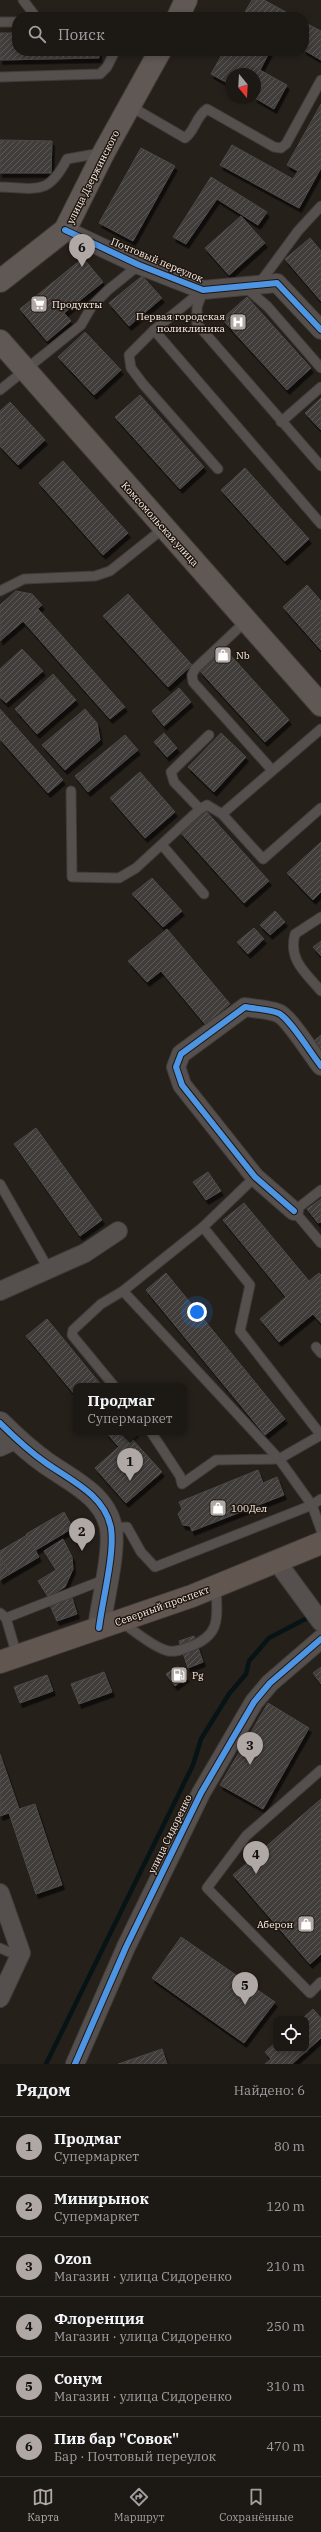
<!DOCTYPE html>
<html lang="ru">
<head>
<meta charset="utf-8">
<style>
	:root { --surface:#1c1814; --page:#292522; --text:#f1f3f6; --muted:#a0a0a0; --line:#3a3734; --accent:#b0a8a4 }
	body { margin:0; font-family:"IBM Plex Serif",serif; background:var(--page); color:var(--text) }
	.controls { position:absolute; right:12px; bottom:12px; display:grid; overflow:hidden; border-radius:8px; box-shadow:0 2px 6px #0003 }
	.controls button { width:36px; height:36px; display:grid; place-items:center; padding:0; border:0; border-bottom:1px solid var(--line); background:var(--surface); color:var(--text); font:20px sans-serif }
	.compass { position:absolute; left:225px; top:68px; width:36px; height:36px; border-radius:50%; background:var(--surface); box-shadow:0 2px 6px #0003; rotate:162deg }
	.you { position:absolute; left:197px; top:1312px; width:14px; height:14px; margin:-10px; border:3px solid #fff; border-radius:50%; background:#1a73e8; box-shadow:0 0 0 6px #1a73e833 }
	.badge { display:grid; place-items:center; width:26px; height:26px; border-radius:50%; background:var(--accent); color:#111; font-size:13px; font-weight:700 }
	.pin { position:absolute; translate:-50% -33px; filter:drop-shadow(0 1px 2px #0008) }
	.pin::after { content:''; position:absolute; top:21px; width:14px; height:12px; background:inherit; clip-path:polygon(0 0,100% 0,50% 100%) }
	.popup { position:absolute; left:73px; top:1383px; width:114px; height:52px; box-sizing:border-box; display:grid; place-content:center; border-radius:8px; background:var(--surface); filter:drop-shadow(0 1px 3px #0005); font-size:13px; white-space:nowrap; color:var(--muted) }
	.popup b { font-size:15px; color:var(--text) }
	.popup::after { content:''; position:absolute; left:50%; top:100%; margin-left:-8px; border:8px solid transparent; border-top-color:var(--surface) }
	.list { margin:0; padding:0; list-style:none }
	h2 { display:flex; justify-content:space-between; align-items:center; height:52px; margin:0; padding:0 16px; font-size:17px }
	h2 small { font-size:13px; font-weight:400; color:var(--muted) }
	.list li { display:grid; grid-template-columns:26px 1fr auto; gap:12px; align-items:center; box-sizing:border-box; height:60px; padding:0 16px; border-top:1px solid var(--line) }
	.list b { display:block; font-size:15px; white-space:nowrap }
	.list p { margin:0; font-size:13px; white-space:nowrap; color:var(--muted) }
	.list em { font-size:13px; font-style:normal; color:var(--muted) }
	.icon { flex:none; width:22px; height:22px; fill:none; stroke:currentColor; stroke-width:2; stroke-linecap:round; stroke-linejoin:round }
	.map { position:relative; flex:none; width:321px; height:2064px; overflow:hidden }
	.search { position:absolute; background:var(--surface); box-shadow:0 2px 6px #0003; left:12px; right:12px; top:12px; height:44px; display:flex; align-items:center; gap:10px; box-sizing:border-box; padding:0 14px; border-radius:16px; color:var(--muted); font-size:15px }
	.sheet { height:412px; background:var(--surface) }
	nav { display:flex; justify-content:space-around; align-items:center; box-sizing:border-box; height:56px; border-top:1px solid var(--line); background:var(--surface); font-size:11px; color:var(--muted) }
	nav a { display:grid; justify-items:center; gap:2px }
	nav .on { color:var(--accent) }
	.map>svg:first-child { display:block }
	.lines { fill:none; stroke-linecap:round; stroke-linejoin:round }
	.stream { stroke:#061416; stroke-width:4.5 }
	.building { fill:url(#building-hatch); stroke:#4d4949; filter:url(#shadow) }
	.service-casing { stroke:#413c39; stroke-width:11 }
	.minor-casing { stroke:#413c39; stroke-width:20 }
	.tertiary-casing { stroke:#413c39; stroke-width:24 }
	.secondary-casing { stroke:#413c39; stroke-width:24 }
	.primary-casing { stroke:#413c39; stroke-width:24 }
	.service { stroke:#55504d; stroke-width:9 }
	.minor { stroke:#55504d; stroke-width:18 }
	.tertiary { stroke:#55504d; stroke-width:22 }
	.secondary { stroke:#605854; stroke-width:22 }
	.primary { stroke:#625651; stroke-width:22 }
	.cycleway-casing { stroke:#20160e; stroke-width:8 }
	.cycleway { stroke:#4d94e3; stroke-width:6 }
	.labels { text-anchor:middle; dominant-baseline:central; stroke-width:3; stroke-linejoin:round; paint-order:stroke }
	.street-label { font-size:10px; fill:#faf2ed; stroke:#20160e }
	.poi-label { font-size:10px; fill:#faf2ed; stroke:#20160e; text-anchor:start }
</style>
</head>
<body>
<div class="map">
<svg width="321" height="2064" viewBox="0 0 321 2064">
	<defs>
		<pattern id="building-hatch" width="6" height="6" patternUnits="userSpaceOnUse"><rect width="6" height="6" fill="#413d3b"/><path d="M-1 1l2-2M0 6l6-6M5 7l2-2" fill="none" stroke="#5d5a58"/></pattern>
		<filter id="shadow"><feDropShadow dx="2.5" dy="4.5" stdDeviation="0" flood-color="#0009"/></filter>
	</defs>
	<rect width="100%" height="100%" fill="#26201b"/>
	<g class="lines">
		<polyline class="stream" points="46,2064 193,1765 201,1739 229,1694 246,1674 249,1661 269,1638 313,1615"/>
	</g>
	<g class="building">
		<polygon points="252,0 264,0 295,17 242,17"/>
		<polygon points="304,22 321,31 321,60 304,50"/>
		<polygon points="0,33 17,33 17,51 99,51 99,58 0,60"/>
		<polygon points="224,51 270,51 260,70 287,85 274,109 255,98 255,74 231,74 231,85 211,74"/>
		<polygon points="321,104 321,168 299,208 220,165 232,145 293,179 298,171 287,165"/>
		<polygon points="0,140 52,141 51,173 0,173"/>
		<polygon points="141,148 175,166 133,241 99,223"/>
		<polygon points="211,177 267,212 258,225 217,199 186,244 173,237"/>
		<polygon points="241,216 265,243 229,275 205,248"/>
		<polygon points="310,238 321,251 321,301 285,259"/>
		<polygon points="83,258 103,282 64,313 71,321 47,341 20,309"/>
		<polygon points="142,276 162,298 129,326 109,303"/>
		<polygon points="247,297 311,368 287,390 222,319"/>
		<polygon points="85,332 121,370 94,395 58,357"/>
		<polygon points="140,395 204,467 180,489 115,417"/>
		<polygon points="321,398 321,430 305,413"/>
		<polygon points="10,402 45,440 18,465 0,446 0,411"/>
		<polygon points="63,461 128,533 103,555 39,483"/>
		<polygon points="245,468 309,539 285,561 221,490"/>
		<polygon points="307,585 321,601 321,650 283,607"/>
		<polygon points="16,591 32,594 42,605 0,641 0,605"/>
		<polygon points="128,594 192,665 168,687 103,616"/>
		<polygon points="38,609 125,707 110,719 23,621"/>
		<polygon points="22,649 43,671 6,703 0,697 0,669"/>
		<polygon points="225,649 289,720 265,742 200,671"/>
		<polygon points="53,674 76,700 37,734 15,709"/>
		<polygon points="179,688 191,702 164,726 152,711"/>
		<polygon points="0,709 63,780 48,793 0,739"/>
		<polygon points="85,709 97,723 100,740 65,770 42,745"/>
		<polygon points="164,733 177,748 167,757 154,742"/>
		<polygon points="221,733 246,757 214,792 188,767"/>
		<polygon points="125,735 138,750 88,792 75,776"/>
		<polygon points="140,772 175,812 145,838 110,798"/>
		<polygon points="205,810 269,881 244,903 180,832"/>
		<polygon points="321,842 321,892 313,900 287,873"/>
		<polygon points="152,878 182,911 163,927 132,894"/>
		<polygon points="275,911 285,922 270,935 260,925"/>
		<polygon points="254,928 264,939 248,954 237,942"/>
		<polygon points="167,929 230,1004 205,1024 161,971 147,982 128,961"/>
		<polygon points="321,941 321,956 313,947"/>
		<polygon points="321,1035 321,1051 313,1042"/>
		<polygon points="36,1128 102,1220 80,1236 14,1144"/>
		<polygon points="208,1172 221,1191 206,1200 193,1182"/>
		<polygon points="321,1199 321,1222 318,1223 307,1209"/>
		<polygon points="244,1203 309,1281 319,1273 321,1275 321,1323 313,1314 279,1342 260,1319 286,1297 223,1220"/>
		<polygon points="166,1273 285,1419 265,1435 146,1290"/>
		<polygon points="47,1319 102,1386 76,1386 76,1396 26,1336"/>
		<polygon points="106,1432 136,1432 118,1446"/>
		<polygon points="130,1437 162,1472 126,1503 95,1468"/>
		<polygon points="258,1470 263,1483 277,1477 284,1495 192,1531 190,1526 183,1525 178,1514 182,1509 179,1502"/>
		<polygon points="64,1512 73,1528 36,1550 26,1534"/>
		<polygon points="27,1535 39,1557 10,1574 0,1557 0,1551"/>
		<polygon points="63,1539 72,1557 73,1569 65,1587 48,1597 38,1581 56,1570 44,1551"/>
		<polygon points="0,1557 10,1574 0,1580"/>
		<polygon points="72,1598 77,1614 57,1621 50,1605"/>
		<polygon points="194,1636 203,1662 188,1668 179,1641"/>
		<polygon points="178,1666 187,1677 175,1686 166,1674"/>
		<polygon points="321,1667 321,1684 313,1673"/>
		<polygon points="104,1672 112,1692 79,1704 71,1684"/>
		<polygon points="47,1675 53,1691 20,1703 14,1687"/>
		<polygon points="268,1703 309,1728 263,1809 220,1785"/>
		<polygon points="0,1754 19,1809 35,1804 62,1885 36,1894 9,1813 0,1816"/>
		<polygon points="321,1799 321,1954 310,1964 233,1875"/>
		<polygon points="181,1937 275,2002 244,2043 152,1978"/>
		<polygon points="313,2009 321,2018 321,2038 292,2064 265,2064 271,2059 265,2052 276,2042 276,2049 306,2049 306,2019 302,2019"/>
		<polygon points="162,2049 167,2064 118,2064"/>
	</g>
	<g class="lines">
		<g class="service-casing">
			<g id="service">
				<polyline points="23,0 36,17"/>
				<polyline points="0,22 17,22"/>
				<polyline points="0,77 100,74 107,67 115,51"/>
				<path d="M130,106L185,138C195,131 196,116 207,109L274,147L281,148L286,144L321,80"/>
				<path d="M0,187C37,188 48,196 67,159L101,153"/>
				<polyline points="259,284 298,231 321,206"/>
				<polyline points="245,287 268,307 321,368"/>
				<polyline points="203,290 154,330 129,355 131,368 143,384 218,469"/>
				<polyline points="203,291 197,307 197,324 321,466"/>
				<polyline points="154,330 321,524"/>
				<polyline points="0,390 81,325 92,306 108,290 139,265"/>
				<polyline points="281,422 321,387"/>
				<polyline points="0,591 24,579 95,576 110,571 164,528"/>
				<polyline points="247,620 195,669 192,675 193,682 272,770"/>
				<polyline points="71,791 72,877 119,878 136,868 200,809 207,805 222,814 263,859 321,808"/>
				<polyline points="200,809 174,782 171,772 209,735"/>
				<polyline points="222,814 321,729"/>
				<polyline points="162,845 204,894"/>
				<path d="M321,917L295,934C288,960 305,972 321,991"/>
				<polyline points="0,1184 49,1270"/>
				<polyline points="321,1190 294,1211 321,1243"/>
				<polyline points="203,1227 255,1177"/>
				<polyline points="316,1347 321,1353"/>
				<polyline points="114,1386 72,1335 73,1330 101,1304 123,1291"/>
				<polyline points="151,1432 180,1476 182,1484 216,1460 279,1459 321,1435"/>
				<polyline points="321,1499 312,1505 321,1530"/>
				<polyline points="112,1528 127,1527 141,1552 155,1567 312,1505 279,1459 123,1291 203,1227 250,1285 240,1331 321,1435"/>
				<polyline points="0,1613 6,1618 17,1656"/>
				<polyline points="6,1618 106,1579"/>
				<path d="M121,1622C135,1631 150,1645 165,1650C173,1653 181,1650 189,1647C222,1635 217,1617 216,1587"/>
				<polyline points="321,1770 246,1836 207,1888 310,1993 321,1982"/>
				<polyline points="0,1948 9,1952 21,1953"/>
			</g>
		</g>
		<g class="minor-casing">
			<g id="minor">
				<polyline points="65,230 139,265 203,290 277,283 321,330"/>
				<path d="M294,1211L255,1177L182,1085L176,1067L181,1054L245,1007C255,1009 268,1009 278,1013C289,1017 312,1055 321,1066"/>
				<polyline points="0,1291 85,1253 118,1231"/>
				<polyline points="0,1447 17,1439"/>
				<polyline points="277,1562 321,1622"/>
				<polyline points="0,1893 21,1953 0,1998"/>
				<polyline points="75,2064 126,1947 201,1793 254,1702 270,1683 321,1639"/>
			</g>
		</g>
		<g class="tertiary-casing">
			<path id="tertiary" d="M0,1423C14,1437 29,1451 46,1463C70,1480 105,1495 111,1528C115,1553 102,1602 99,1628"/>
		</g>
		<g class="secondary-casing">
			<g id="secondary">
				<polyline points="178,17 186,0"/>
				<polyline points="0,281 65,230 104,152 160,51"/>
				<polyline points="0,341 321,705"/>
			</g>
		</g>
		<g class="primary-casing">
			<polyline id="primary" points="0,1662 192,1596 321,1543"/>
		</g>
		<use href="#service" class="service"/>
		<use href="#minor" class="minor"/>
		<use href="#tertiary" class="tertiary"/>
		<use href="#secondary" class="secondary"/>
		<use href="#primary" class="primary"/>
		<g class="cycleway-casing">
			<g id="cycleway">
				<polyline points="65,230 139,265 203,290 277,283 321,330"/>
				<path d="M294,1211L255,1177L182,1085L176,1067L181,1054L245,1007C255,1009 268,1009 278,1013C289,1017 312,1055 321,1066"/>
				<path d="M0,1423C14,1437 29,1451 46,1463C70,1480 105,1495 111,1528C115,1553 102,1602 99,1628"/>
				<polyline points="75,2064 126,1947 201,1793 254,1702 270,1683 321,1639"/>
			</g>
		</g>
		<use href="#cycleway" class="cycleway"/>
	</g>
	<defs>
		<g id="supermarket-square" transform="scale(0.9)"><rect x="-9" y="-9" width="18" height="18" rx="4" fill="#b0a8a4" stroke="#20160e"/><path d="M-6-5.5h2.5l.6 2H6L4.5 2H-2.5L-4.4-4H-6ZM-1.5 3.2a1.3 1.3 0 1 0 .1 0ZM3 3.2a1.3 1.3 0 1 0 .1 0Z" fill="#fff"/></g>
		<g id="hospital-square" transform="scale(0.9)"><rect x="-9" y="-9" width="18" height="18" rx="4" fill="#b0a8a4" stroke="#20160e"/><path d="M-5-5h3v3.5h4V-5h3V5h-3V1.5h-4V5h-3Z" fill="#fff"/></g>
		<g id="shop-square" transform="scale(0.9)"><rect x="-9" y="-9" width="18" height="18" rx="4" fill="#b0a8a4" stroke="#20160e"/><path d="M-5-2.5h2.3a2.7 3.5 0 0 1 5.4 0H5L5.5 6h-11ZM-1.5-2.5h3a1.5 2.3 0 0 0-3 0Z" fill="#fff"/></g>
		<g id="fuel-square" transform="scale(0.9)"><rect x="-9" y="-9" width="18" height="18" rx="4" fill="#b0a8a4" stroke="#20160e"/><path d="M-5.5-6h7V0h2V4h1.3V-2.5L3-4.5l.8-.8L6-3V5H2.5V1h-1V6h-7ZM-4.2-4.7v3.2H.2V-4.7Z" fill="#fff"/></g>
	</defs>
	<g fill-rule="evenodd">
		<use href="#supermarket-square" x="39" y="304"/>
		<use href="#hospital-square" x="238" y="322"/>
		<use href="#shop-square" x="223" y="655"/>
		<use href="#shop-square" x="218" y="1508"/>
		<use href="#fuel-square" x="179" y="1675"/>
		<use href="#shop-square" x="306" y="1924"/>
	</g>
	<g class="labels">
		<g class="street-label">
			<text transform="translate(93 177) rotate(-63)">улица Дзержинского</text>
			<text transform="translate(157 260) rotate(23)">Почтовый переулок</text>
			<text transform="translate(160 524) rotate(48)">Комсомольская улица</text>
			<text transform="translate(162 1606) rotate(-20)">Северный проспект</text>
			<text transform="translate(170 1834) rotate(-64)">улица Сидоренко</text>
		</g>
		<g class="poi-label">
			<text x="52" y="304">Продукты</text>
			<text x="225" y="316" text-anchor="end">Первая городская<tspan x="225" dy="12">поликлиника</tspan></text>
			<text x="236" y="655">Nb</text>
			<text x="231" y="1508">100Дел</text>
			<text x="192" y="1675">Pg</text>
			<text x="293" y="1924" text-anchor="end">Аберон</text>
		</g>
	</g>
</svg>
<div class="controls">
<button><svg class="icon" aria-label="locate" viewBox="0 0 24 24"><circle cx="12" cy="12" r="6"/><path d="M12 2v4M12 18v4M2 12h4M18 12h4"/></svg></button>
</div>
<svg class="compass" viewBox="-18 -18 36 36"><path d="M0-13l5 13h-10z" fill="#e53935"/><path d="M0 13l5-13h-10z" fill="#a0a0a0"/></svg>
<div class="you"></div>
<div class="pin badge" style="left:130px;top:1481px">1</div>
<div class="popup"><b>Продмаг</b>Супермаркет</div>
<div class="pin badge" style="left:82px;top:1551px">2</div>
<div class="pin badge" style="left:250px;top:1765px">3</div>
<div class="pin badge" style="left:256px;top:1874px">4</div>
<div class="pin badge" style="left:245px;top:2005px">5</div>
<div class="pin badge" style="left:82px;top:267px">6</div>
<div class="search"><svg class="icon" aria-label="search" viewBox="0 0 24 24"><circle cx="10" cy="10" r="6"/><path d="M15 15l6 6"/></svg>Поиск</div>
</div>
<section class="sheet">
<h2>Рядом<small>Найдено: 6</small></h2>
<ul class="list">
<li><span class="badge">1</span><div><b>Продмаг</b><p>Супермаркет</p></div><em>80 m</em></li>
<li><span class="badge">2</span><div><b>Минирынок</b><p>Супермаркет</p></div><em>120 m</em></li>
<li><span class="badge">3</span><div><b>Ozon</b><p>Магазин · улица Сидоренко</p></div><em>210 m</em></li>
<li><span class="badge">4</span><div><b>Флоренция</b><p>Магазин · улица Сидоренко</p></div><em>250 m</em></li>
<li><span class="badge">5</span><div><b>Сонум</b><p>Магазин · улица Сидоренко</p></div><em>310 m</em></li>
<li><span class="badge">6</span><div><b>Пив бар &quot;Совок&quot;</b><p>Бар · Почтовый переулок</p></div><em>470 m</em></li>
</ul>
</section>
<nav>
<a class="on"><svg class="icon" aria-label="map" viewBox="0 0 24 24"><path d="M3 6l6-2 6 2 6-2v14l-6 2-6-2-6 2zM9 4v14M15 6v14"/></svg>Карта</a>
<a><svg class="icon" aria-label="directions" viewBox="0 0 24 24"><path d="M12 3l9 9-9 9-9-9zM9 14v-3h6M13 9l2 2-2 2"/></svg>Маршрут</a>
<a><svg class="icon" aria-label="saved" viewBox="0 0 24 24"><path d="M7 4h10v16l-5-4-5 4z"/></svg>Сохранённые</a>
</nav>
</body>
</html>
